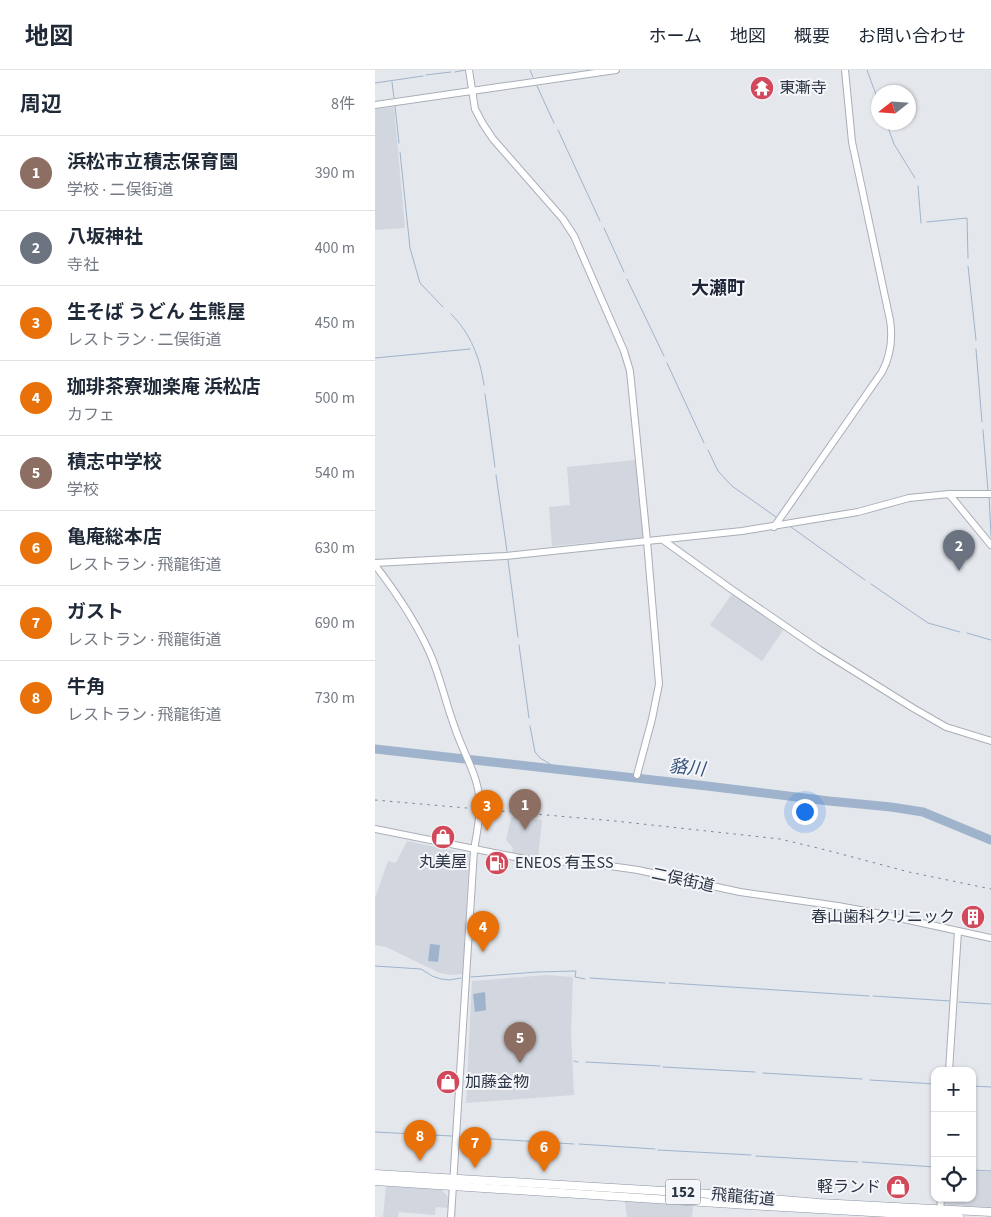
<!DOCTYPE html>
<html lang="ja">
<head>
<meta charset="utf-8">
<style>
	:root { --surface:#fff; --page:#f6f6f7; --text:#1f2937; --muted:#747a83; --line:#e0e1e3; --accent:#d93025 }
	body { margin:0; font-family:"Source Sans 3","Noto Sans JP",sans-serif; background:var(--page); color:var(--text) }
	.controls { position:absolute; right:15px; bottom:15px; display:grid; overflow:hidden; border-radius:10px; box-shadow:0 1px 4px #0004 }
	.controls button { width:45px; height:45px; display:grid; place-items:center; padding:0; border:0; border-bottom:1px solid var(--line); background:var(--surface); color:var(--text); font:25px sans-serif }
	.compass { position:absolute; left:496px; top:15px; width:45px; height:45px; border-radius:50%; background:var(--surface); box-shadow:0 1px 4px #0004; rotate:253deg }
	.you { position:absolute; left:429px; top:741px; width:18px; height:18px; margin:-12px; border:4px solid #fff; border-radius:50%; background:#1a73e8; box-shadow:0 0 0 8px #1a73e833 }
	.badge { display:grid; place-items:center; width:32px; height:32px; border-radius:50%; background:var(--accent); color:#fff; font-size:16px; font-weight:700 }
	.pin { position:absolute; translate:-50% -41px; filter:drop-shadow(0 1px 2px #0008) }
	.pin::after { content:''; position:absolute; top:26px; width:18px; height:15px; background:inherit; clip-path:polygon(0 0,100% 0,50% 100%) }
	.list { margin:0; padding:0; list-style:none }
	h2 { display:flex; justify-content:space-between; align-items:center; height:65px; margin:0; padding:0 20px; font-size:21px }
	h2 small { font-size:16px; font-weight:400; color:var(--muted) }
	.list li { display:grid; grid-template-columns:32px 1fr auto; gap:15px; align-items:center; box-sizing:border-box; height:75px; padding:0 20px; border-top:1px solid var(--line) }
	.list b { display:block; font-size:19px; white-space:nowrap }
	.list p { margin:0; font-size:16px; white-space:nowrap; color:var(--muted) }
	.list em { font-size:16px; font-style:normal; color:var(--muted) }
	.icon { flex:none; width:28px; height:28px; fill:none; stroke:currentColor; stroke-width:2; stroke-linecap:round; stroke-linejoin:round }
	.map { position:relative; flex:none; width:616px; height:1147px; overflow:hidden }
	header { display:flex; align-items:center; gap:30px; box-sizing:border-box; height:70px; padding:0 25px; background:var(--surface); border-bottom:1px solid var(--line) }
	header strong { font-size:24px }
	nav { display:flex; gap:28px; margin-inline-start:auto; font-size:18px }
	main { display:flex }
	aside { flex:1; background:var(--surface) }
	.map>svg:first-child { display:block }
	.built { fill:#d2d6de }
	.water { fill:#9fb4cc }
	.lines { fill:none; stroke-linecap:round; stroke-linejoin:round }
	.stream { stroke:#9fb4cc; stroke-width:1 }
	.river { stroke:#9fb4cc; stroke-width:9 }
	.secondary-casing { stroke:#a9aeb7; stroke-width:8 }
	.highway-casing { stroke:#8b94a3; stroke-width:9 }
	.secondary { stroke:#fff; stroke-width:6 }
	.highway { stroke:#fff; stroke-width:8 }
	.rail { stroke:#7d8696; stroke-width:1; stroke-dasharray:2.5 5; stroke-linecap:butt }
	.labels { text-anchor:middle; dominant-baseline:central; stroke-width:4; stroke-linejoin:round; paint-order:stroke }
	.shield { fill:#f4f6f9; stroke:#676e7b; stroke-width:1 }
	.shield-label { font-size:15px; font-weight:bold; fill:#2b3445 }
	.poi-label { font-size:16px; fill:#2b3445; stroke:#f4f6f9; text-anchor:start }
	.street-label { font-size:16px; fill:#2b3445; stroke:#f4f6f9 }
	.neighbourhood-label { font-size:18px; font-weight:bold; fill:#1d2536; stroke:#f4f6f9 }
	.water-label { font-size:18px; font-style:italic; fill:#34527a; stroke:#f4f6f9 }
</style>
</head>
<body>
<header>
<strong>地図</strong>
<nav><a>ホーム</a><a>地図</a><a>概要</a><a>お問い合わせ</a></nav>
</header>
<main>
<aside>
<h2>周辺<small>8件</small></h2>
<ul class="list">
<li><span class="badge" style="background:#8d6e63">1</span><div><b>浜松市立積志保育園</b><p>学校 · 二俣街道</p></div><em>390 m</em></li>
<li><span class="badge" style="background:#6b7280">2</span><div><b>八坂神社</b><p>寺社</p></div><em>400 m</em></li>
<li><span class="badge" style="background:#e8710a">3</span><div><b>生そば うどん 生熊屋</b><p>レストラン · 二俣街道</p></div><em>450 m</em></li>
<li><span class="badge" style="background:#e8710a">4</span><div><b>珈琲茶寮珈楽庵 浜松店</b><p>カフェ</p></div><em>500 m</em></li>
<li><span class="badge" style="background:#8d6e63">5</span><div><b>積志中学校</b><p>学校</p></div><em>540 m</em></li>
<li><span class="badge" style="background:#e8710a">6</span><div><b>亀庵総本店</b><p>レストラン · 飛龍街道</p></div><em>630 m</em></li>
<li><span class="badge" style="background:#e8710a">7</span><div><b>ガスト</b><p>レストラン · 飛龍街道</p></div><em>690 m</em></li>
<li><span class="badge" style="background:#e8710a">8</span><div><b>牛角</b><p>レストラン · 飛龍街道</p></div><em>730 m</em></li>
</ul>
</aside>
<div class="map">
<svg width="616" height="1147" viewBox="0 0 616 1147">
	<rect width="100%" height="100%" fill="#e4e7ec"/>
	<g class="built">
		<polygon points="19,37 30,158 0,160 0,39"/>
		<polygon points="260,390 261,391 269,465 267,468 177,476 174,437 195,435 192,397"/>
		<polygon points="357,524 409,559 387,591 335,555"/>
		<polygon points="139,747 167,750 163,789 137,785 138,778 131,770 136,748"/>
		<polygon points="32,771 94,784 88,904 76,905 65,903 11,877 0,875 0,828 13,791 21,793"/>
		<polygon points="172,905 198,907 196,962 199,1025 91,1033 97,911"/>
		<polygon points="597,1101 616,1102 616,1138 569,1134 570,1128 597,1128"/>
		<polygon points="11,1116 67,1120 73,1127 73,1138 61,1137 60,1145 24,1142 23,1147 8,1147"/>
		<polygon points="250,1131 318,1136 317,1147 252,1147"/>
	</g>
	<g class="water">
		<polygon points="55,874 65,875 63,892 53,891"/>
		<polygon points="110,922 111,940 100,942 98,924"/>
	</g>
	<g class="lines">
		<g class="stream">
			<polyline points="155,0 158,7"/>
			<polyline points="492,0 503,30"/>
			<polyline points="80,2 91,0"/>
			<polyline points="51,5 76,2"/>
			<polyline points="17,12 19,28"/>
			<polyline points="0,13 48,6"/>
			<polyline points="162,16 179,53"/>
			<polyline points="20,36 24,73"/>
			<polyline points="511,52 519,74 540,108"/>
			<polyline points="183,60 225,151"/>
			<polyline points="25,82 35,178 45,213 68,237"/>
			<polyline points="543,116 546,153"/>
			<polyline points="552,152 592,148 593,188"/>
			<polyline points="229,158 249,202"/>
			<polyline points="593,196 601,270"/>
			<polyline points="252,209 289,286"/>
			<path d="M76,244C96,264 105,288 109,315"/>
			<polyline points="601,279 607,352"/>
			<polyline points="0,288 95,279"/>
			<polyline points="292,293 329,373"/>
			<polyline points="110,324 120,397"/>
			<polyline points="608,360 613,421"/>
			<polyline points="333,380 343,401 357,416 401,447"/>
			<polyline points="121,405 132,481"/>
			<polyline points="614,425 616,466"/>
			<polyline points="416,457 490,510"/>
			<polyline points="133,490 143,567"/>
			<polyline points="496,514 553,553 585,562"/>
			<polyline points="592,563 616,570"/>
			<polyline points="144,575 154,648"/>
			<polyline points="155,656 160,682 165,688 185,700"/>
			<polyline points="0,896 46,899 57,906 66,909 74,910 86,908"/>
			<polyline points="96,907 162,902 201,901 200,907 210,909"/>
			<polyline points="215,908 290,913"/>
			<polyline points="294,913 494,926"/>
			<polyline points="498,926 575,931"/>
			<polyline points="584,932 616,934"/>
			<polyline points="199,991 203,992"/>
			<polyline points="211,992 285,996"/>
			<polyline points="288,997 380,1002"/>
			<polyline points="388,1003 487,1009"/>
			<polyline points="495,1010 560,1014"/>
			<polyline points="597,1016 616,1017"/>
			<polyline points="0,1062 77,1066"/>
			<polyline points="85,1067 199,1074"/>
			<polyline points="204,1074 280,1079"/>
			<polyline points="283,1080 376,1085"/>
			<polyline points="381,1086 483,1092"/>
			<polyline points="487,1092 560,1097"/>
			<polyline points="597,1100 616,1101"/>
		</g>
		<polyline class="river" points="0,679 332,716 454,731 516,737 548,742 616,770"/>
		<g class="secondary-casing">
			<g id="secondary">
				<polyline points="94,0 100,39 108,54 118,69 188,149 199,166 249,281 255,301 272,471 284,614 277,649 262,705"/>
				<polyline points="0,35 241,0"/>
				<polyline points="574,424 616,475"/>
				<path d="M399,457L507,302C516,285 518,269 515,250L477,72L470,0"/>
				<polyline points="288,470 356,519 445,580 538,638 571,657 616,671"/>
				<polyline points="0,493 130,486 367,461 483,442 534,428 574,424 616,424"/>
				<path d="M0,495C20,521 39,549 53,579C65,604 70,632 80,658C87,680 102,704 104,726C106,744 102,762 99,780L76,1147"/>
				<polyline points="0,759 160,791 207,792 263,800 365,822 463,836 501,843 616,868"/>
				<polyline points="574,1001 583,861"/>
				<polyline points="565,1143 566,1128"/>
			</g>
		</g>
		<g class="highway-casing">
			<g id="highway">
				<polyline points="0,1104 322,1123 444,1133 616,1142"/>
				<polyline points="0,1111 390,1136 584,1147"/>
			</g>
		</g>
		<use href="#secondary" class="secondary"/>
		<use href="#highway" class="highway"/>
		<polyline class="rail" points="0,730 240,751 405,769 451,780 534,802 616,819"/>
	</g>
	<defs>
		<g id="temple-disc" transform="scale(1.25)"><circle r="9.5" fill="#d1495b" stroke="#f4f6f9"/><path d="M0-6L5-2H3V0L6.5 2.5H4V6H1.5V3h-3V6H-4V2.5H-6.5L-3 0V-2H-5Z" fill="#fff"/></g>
		<g id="shop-disc" transform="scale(1.25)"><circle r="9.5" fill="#d1495b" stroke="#f4f6f9"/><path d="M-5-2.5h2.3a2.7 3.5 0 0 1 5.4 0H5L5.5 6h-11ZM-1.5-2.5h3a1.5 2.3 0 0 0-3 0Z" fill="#fff"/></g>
		<g id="fuel-disc" transform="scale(1.25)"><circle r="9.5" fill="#d1495b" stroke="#f4f6f9"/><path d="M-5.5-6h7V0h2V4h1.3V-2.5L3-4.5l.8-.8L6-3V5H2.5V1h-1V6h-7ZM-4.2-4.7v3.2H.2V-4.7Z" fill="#fff"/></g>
		<g id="building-disc" transform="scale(1.25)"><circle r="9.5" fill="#d1495b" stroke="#f4f6f9"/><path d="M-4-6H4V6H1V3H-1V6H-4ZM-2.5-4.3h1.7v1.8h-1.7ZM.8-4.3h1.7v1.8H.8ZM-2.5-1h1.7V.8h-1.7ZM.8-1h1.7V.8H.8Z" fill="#fff"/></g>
	</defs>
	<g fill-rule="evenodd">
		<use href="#temple-disc" x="387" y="18"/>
		<use href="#shop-disc" x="68" y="767"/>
		<use href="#fuel-disc" x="122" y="793"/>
		<use href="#building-disc" x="598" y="847"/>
		<use href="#shop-disc" x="73" y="1012"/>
		<use href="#shop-disc" x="523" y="1117"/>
	</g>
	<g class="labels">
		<rect class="shield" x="290.5" y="1109.5" width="35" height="25" rx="4"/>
		<g class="shield-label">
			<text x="308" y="1122">152</text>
		</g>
		<g class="poi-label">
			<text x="404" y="18">東漸寺</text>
			<text x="68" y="792" text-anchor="middle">丸美屋</text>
			<text x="140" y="793">ENEOS 有玉SS</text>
			<text x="580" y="847" text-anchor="end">春山歯科クリニック</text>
			<text x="90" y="1012">加藤金物</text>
			<text x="506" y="1117" text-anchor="end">軽ランド</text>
		</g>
		<g class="street-label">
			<text transform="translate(308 810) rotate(12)">二俣街道</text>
			<text transform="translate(368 1127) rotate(5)">飛龍街道</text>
		</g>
		<g class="neighbourhood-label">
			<text x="343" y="218">大瀬町</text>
		</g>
		<g class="water-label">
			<text transform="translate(312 698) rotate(6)">貉川</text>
		</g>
	</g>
</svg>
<div class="controls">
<button>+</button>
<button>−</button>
<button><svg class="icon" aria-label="locate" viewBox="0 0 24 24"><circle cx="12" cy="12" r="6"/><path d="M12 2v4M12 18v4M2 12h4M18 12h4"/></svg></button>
</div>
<svg class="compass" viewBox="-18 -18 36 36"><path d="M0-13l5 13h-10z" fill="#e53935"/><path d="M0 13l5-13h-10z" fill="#747a83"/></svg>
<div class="you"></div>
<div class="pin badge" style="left:150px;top:760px;background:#8d6e63">1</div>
<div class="pin badge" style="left:584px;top:501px;background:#6b7280">2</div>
<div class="pin badge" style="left:112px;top:761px;background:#e8710a">3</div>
<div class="pin badge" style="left:108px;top:882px;background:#e8710a">4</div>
<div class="pin badge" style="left:145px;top:993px;background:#8d6e63">5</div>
<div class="pin badge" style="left:169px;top:1102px;background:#e8710a">6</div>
<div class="pin badge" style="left:100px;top:1098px;background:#e8710a">7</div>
<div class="pin badge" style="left:45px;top:1091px;background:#e8710a">8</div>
</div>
</main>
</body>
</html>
